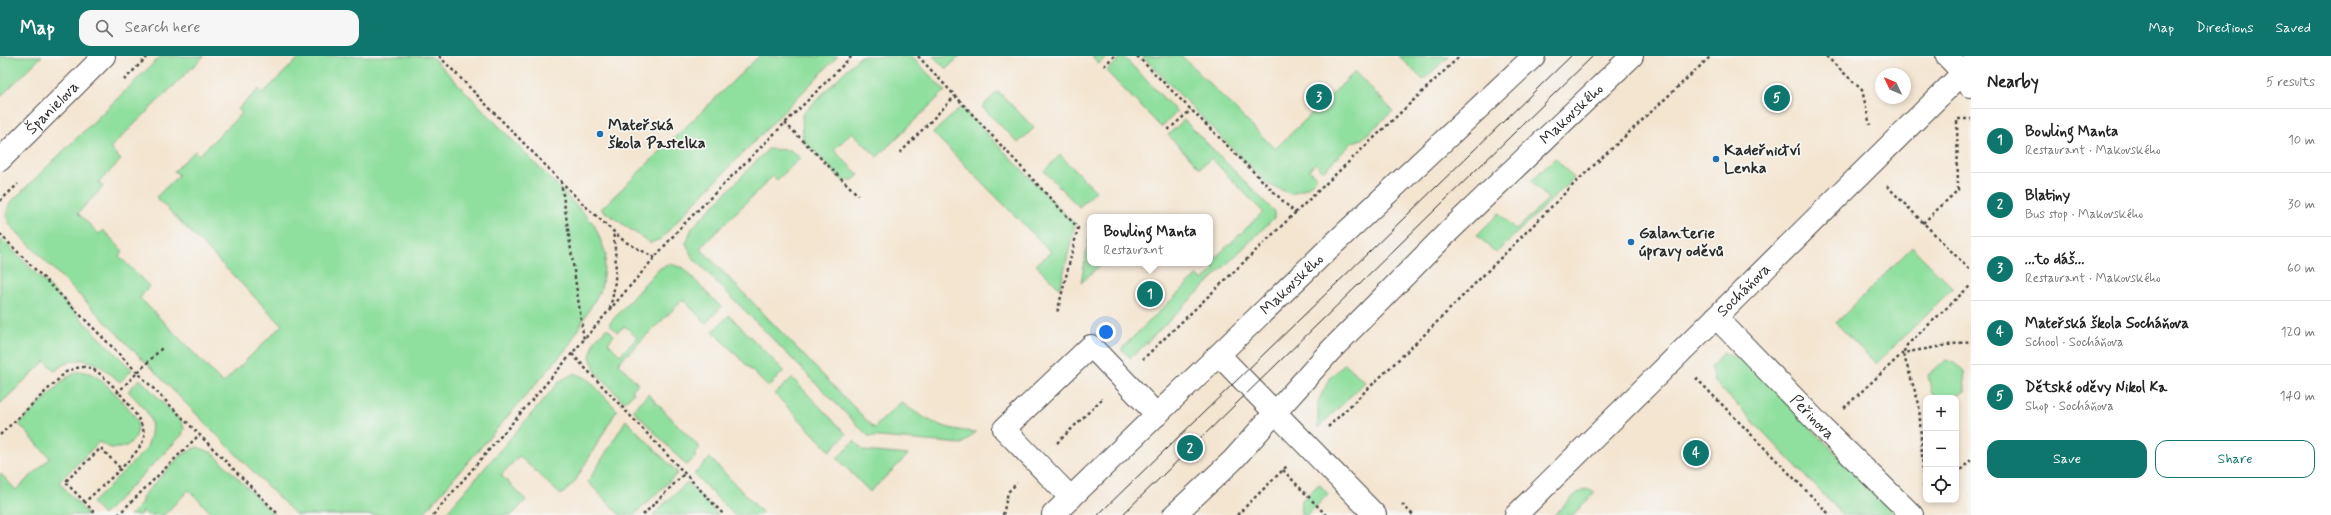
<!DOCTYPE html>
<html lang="en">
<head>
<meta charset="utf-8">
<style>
	:root { --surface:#fff; --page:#f6f6f6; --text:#222; --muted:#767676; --line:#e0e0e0; --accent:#0f766e }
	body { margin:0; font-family:Mynerve,sans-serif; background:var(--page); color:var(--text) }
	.controls { position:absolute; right:12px; bottom:12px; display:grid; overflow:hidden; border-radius:8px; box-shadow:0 2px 6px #0003 }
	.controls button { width:36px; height:36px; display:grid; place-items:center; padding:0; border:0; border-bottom:1px solid var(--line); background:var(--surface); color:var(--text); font:20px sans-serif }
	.compass { position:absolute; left:1875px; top:12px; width:36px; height:36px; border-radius:50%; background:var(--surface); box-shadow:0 2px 6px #0003; rotate:314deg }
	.you { position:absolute; left:1106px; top:276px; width:14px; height:14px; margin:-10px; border:3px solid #fff; border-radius:50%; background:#1a73e8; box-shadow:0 0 0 6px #1a73e833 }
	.badge { display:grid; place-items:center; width:26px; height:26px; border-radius:50%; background:var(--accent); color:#fff; font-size:13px; font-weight:700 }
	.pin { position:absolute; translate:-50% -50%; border:2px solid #fff; box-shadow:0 1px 4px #0006 }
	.popup { position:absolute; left:1087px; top:158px; width:126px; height:52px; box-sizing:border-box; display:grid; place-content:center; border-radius:8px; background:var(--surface); filter:drop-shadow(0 1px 3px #0005); font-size:13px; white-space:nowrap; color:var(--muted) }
	.popup b { font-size:15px; color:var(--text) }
	.popup::after { content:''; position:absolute; left:50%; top:100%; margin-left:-8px; border:8px solid transparent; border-top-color:var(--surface) }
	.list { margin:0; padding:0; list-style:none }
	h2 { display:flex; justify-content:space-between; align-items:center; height:52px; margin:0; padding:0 16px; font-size:17px }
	h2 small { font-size:13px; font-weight:400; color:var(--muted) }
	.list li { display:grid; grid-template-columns:26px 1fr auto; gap:12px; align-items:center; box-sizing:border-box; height:64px; padding:0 16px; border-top:1px solid var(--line) }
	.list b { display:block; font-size:15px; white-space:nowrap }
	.list p { margin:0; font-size:13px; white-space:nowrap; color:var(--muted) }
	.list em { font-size:13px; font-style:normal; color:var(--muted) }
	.actions { display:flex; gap:8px; padding:12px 16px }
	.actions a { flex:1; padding:9px 0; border:1px solid var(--accent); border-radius:12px; text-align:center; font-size:14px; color:var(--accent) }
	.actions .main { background:var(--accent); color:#fff }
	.icon { flex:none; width:22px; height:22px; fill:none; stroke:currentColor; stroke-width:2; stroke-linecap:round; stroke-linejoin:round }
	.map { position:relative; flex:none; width:1971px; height:459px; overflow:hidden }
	header { display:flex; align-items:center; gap:24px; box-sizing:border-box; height:56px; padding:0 20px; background:var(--accent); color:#fff }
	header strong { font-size:19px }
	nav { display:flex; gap:22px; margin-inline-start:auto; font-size:14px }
	.search { width:280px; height:36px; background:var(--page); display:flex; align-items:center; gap:10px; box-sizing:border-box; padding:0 14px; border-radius:12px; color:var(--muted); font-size:15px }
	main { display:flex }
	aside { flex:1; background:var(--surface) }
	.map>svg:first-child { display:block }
	.green { fill:#8fdf9e; stroke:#5d8564 }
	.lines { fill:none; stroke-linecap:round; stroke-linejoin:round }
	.minor-casing { stroke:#494744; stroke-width:24 }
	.path { stroke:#494744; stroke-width:2.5; stroke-dasharray:3 3; stroke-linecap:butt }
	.minor { stroke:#fff; stroke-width:22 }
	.tram { stroke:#2b2b2b; stroke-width:1 }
	.poi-dot { fill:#1f6fb2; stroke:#f6f6f2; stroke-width:1.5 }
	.labels { text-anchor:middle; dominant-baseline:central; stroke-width:3.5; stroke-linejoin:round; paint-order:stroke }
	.street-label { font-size:16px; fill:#2b2b2b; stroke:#f6f6f2 }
	.poi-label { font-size:16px; font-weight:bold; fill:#2b2b2b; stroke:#f6f6f2; text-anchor:start }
</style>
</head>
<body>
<header>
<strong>Map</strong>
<div class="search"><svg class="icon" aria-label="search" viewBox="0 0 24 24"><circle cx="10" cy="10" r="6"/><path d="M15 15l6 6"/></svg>Search here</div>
<nav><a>Map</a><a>Directions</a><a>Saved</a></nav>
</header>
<main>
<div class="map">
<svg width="1971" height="459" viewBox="0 0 1971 459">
	<rect width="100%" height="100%" fill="#f6f6f2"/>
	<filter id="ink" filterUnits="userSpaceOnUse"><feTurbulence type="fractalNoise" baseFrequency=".025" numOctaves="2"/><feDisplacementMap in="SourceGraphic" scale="8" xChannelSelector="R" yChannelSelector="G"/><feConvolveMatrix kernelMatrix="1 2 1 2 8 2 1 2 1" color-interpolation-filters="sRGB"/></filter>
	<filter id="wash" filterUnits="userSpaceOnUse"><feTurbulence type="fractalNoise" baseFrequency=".012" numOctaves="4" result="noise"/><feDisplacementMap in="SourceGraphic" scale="16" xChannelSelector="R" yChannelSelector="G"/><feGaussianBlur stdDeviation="0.9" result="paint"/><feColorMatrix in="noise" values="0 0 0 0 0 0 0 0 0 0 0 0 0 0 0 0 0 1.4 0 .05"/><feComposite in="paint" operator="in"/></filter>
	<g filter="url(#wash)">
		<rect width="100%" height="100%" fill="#f4e5d1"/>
		<g class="green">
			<polygon points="0,0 42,0 0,41"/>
			<polygon points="161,0 204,0 110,92 121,104 99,126 103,131 78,157 99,178 103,174 123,195 119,200 149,230 140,242 223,327 282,269 156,141 179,119 174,115 195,95 199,99 242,57 238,53 259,33 263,37 301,0 431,0 594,168 606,198 601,233 568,291 422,459 296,459 10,169 6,159 9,148"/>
			<polygon points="759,0 838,0 694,147 661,183 650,187 601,153"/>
			<polygon points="860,0 911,0 945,35 877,101 852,76 834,94 859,119 853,124 843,125 803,84 802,59"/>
			<polygon points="933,0 960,0 946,13"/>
			<polygon points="1092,0 1107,0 1099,8"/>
			<polygon points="1123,0 1177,56 1161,71 1106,15"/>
			<polygon points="1142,0 1182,0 1275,93 1355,16 1393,55 1362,83 1353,86 1323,115 1315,107 1309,114 1317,122 1308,131 1291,138 1267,128"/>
			<polygon points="1399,0 1449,0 1423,24"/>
			<polygon points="998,35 1034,72 1018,87 982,51"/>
			<polygon points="961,51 1075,168 1060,233 1036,209 1051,196 933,77"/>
			<polygon points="1184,64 1274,155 1274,162 1131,302 1121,293 1197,219 1203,225 1215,213 1210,207 1263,156 1211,102 1200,112 1168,79"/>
			<path d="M768,93L790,94L800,102L777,124L773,120L700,192L874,372L901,346C926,365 944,374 976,376L962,388L868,380L692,201L686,187L692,172Z"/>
			<polygon points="1060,99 1096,135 1079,151 1044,115"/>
			<polygon points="1555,102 1574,122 1496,197 1477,179 1499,157 1516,174 1548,143 1531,125"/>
			<path d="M0,181L132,314L120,326C99,307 80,293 55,315L45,305L0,348Z"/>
			<polygon points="1089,182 1090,207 1102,207 1081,227"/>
			<polygon points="1912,191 1953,232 1876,308 1836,267"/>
			<polygon points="670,208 683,212 721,251 706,267 683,244 618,307 638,328 632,334 634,337 624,346 596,316 590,301 595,284 607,272 614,279 608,287 620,299 637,282 625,270 617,276 609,268 658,213"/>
			<polygon points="729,259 784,315 768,331 713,275"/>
			<polygon points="1723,297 1748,306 1895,459 1843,459 1715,326 1711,312"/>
			<path d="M1946,304L1955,307L1964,315L1965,335C1954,343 1945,344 1932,338L1928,319Z"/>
			<polygon points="1345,307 1365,326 1318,372 1318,345 1331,321"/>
			<path d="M79,315C85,316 90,316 94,319C104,325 133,354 137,365C141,379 130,394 113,392C108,392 104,388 99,386L59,426L88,459H0V417L16,434L50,402L19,368L66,322Z"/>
			<polygon points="575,317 589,324 617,354 574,427 561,439 519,400 501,419 526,444 512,459 444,459 560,325"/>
			<polygon points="792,322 846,378 830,395 775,338"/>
			<path d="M140,323L182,366L184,373L182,379L103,459L92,447L146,393C159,364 148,356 128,335Z"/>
			<polygon points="648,338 700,392 694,398 696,401 686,409 633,354"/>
			<polygon points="626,364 678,417 634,459 620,459 588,426"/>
			<polygon points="854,385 864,395 908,399 870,436 837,402"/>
			<polygon points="197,391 213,397 274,459 213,459 189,434 164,459 147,459 143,455 140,459 130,459 141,448 143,440 179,401"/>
			<polygon points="710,402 762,456 759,459 734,459 694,418"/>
			<polygon points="687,426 718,459 653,459"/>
			<polygon points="1319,428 1328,438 1308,459 1302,459 1301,445"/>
			<polygon points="1586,433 1595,436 1573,459 1554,459 1576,438"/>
		</g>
	</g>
	<g filter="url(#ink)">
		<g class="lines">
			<g class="minor-casing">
				<g id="minor">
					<polyline points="1947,0 1963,17 1970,30"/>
					<path id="s1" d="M0,104L104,0"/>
					<path id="s2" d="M1716,261L1823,372L1912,459"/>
					<polyline points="1219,299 1375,459"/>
					<polyline points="1071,442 1004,373 1091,290 1157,359"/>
					<path id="s3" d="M1053,459L1325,196L1534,0"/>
					<path id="s4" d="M1174,459L1233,404L1331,294L1450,174L1632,0"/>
					<path id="s5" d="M1516,459L1971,9"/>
				</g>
			</g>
			<g class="path">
				<polyline points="439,0 583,148 624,185 655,202"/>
				<polyline points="918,0 1078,172 1057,257"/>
				<polyline points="1137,0 1295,157 1143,303"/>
				<polyline points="1826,0 1862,34 1870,69"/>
				<polyline points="1104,10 1114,0"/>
				<polyline points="124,24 148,0"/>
				<polyline points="1958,63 1971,63"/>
				<polyline points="785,67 858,139"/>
				<polyline points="1168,74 1191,54"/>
				<polyline points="900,97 955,40"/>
				<polyline points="561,125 584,284"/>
				<polyline points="1887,130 1971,215"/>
				<polyline points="0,145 18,128"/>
				<polyline points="1295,157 1460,0"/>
				<polyline points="1923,167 1958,134 1957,64"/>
				<polyline points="0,178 279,459"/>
				<path d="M610,253C617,224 617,204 613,175"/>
				<polyline points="572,298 724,459"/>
				<polyline points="1696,322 1830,459"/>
				<polyline points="117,337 162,292"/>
				<polyline points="1844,352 1903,297 1971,285"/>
				<polyline points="1328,371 1423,280 1576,126 1711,0"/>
				<path d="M0,379L66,316C74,313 81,309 90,312C105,317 148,365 144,382C139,400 99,432 85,446L96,459"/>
				<polyline points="1057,387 1102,343"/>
				<polyline points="1283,414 1326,459"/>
				<polyline points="1956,418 1971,404"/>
				<polyline points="1924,431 1919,348 1903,297 1907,289 1971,229"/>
				<polyline points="85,446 65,426 101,392 120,412"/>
				<polyline points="1402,448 1413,459"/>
				<polyline points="118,459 199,379"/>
				<polyline points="433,459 680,172 852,0"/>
				<polyline points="643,459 684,418"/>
				<polyline points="1003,459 1008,436 1017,427"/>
				<polyline points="1237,459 1288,409"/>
			</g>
			<use href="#minor" class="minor"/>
			<g class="tram">
				<polyline points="1098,459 1571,0"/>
				<polyline points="1122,459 1593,0"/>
			</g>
		</g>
	</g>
	<g class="poi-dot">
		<circle cx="600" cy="78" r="4"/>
		<circle cx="1716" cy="103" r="4"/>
		<circle cx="1631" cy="186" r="4"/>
	</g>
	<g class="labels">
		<g class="street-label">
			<text stroke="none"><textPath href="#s1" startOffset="74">Španielova</textPath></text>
			<text stroke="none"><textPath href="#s4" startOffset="565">Makovského</textPath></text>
			<text stroke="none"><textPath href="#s3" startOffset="332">Makovského</textPath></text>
			<text stroke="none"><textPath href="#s5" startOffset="320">Socháňova</textPath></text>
			<text stroke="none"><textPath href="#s2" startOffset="139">Peřinova</textPath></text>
		</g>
		<g class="poi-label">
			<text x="608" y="69">Mateřská<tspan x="608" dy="18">škola Pastelka</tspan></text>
			<text x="1724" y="94">Kadeřnictví<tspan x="1724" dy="18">Lenka</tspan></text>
			<text x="1639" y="177">Galanterie<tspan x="1639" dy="18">úpravy oděvů</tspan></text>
		</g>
	</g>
</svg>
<div class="controls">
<button>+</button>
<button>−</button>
<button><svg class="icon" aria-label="locate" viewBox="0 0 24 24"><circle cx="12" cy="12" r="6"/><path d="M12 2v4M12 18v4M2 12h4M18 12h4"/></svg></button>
</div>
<svg class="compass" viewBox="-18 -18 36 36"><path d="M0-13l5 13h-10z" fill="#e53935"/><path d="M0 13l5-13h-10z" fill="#767676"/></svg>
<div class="you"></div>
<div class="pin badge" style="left:1150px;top:238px">1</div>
<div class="popup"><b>Bowling Manta</b>Restaurant</div>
<div class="pin badge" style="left:1190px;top:392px">2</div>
<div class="pin badge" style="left:1319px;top:41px">3</div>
<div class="pin badge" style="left:1696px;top:397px">4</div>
<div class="pin badge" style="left:1777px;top:42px">5</div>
</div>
<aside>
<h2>Nearby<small>5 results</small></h2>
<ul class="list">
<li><span class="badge">1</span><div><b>Bowling Manta</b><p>Restaurant · Makovského</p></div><em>10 m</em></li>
<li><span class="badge">2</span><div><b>Blatiny</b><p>Bus stop · Makovského</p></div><em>30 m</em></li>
<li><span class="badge">3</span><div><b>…to dáš…</b><p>Restaurant · Makovského</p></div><em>60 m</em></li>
<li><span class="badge">4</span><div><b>Mateřská škola Socháňova</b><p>School · Socháňova</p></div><em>120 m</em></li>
<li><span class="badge">5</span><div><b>Dětské oděvy Nikol Ka</b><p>Shop · Socháňova</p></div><em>140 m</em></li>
</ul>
<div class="actions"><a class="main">Save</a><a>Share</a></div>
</aside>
</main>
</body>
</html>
